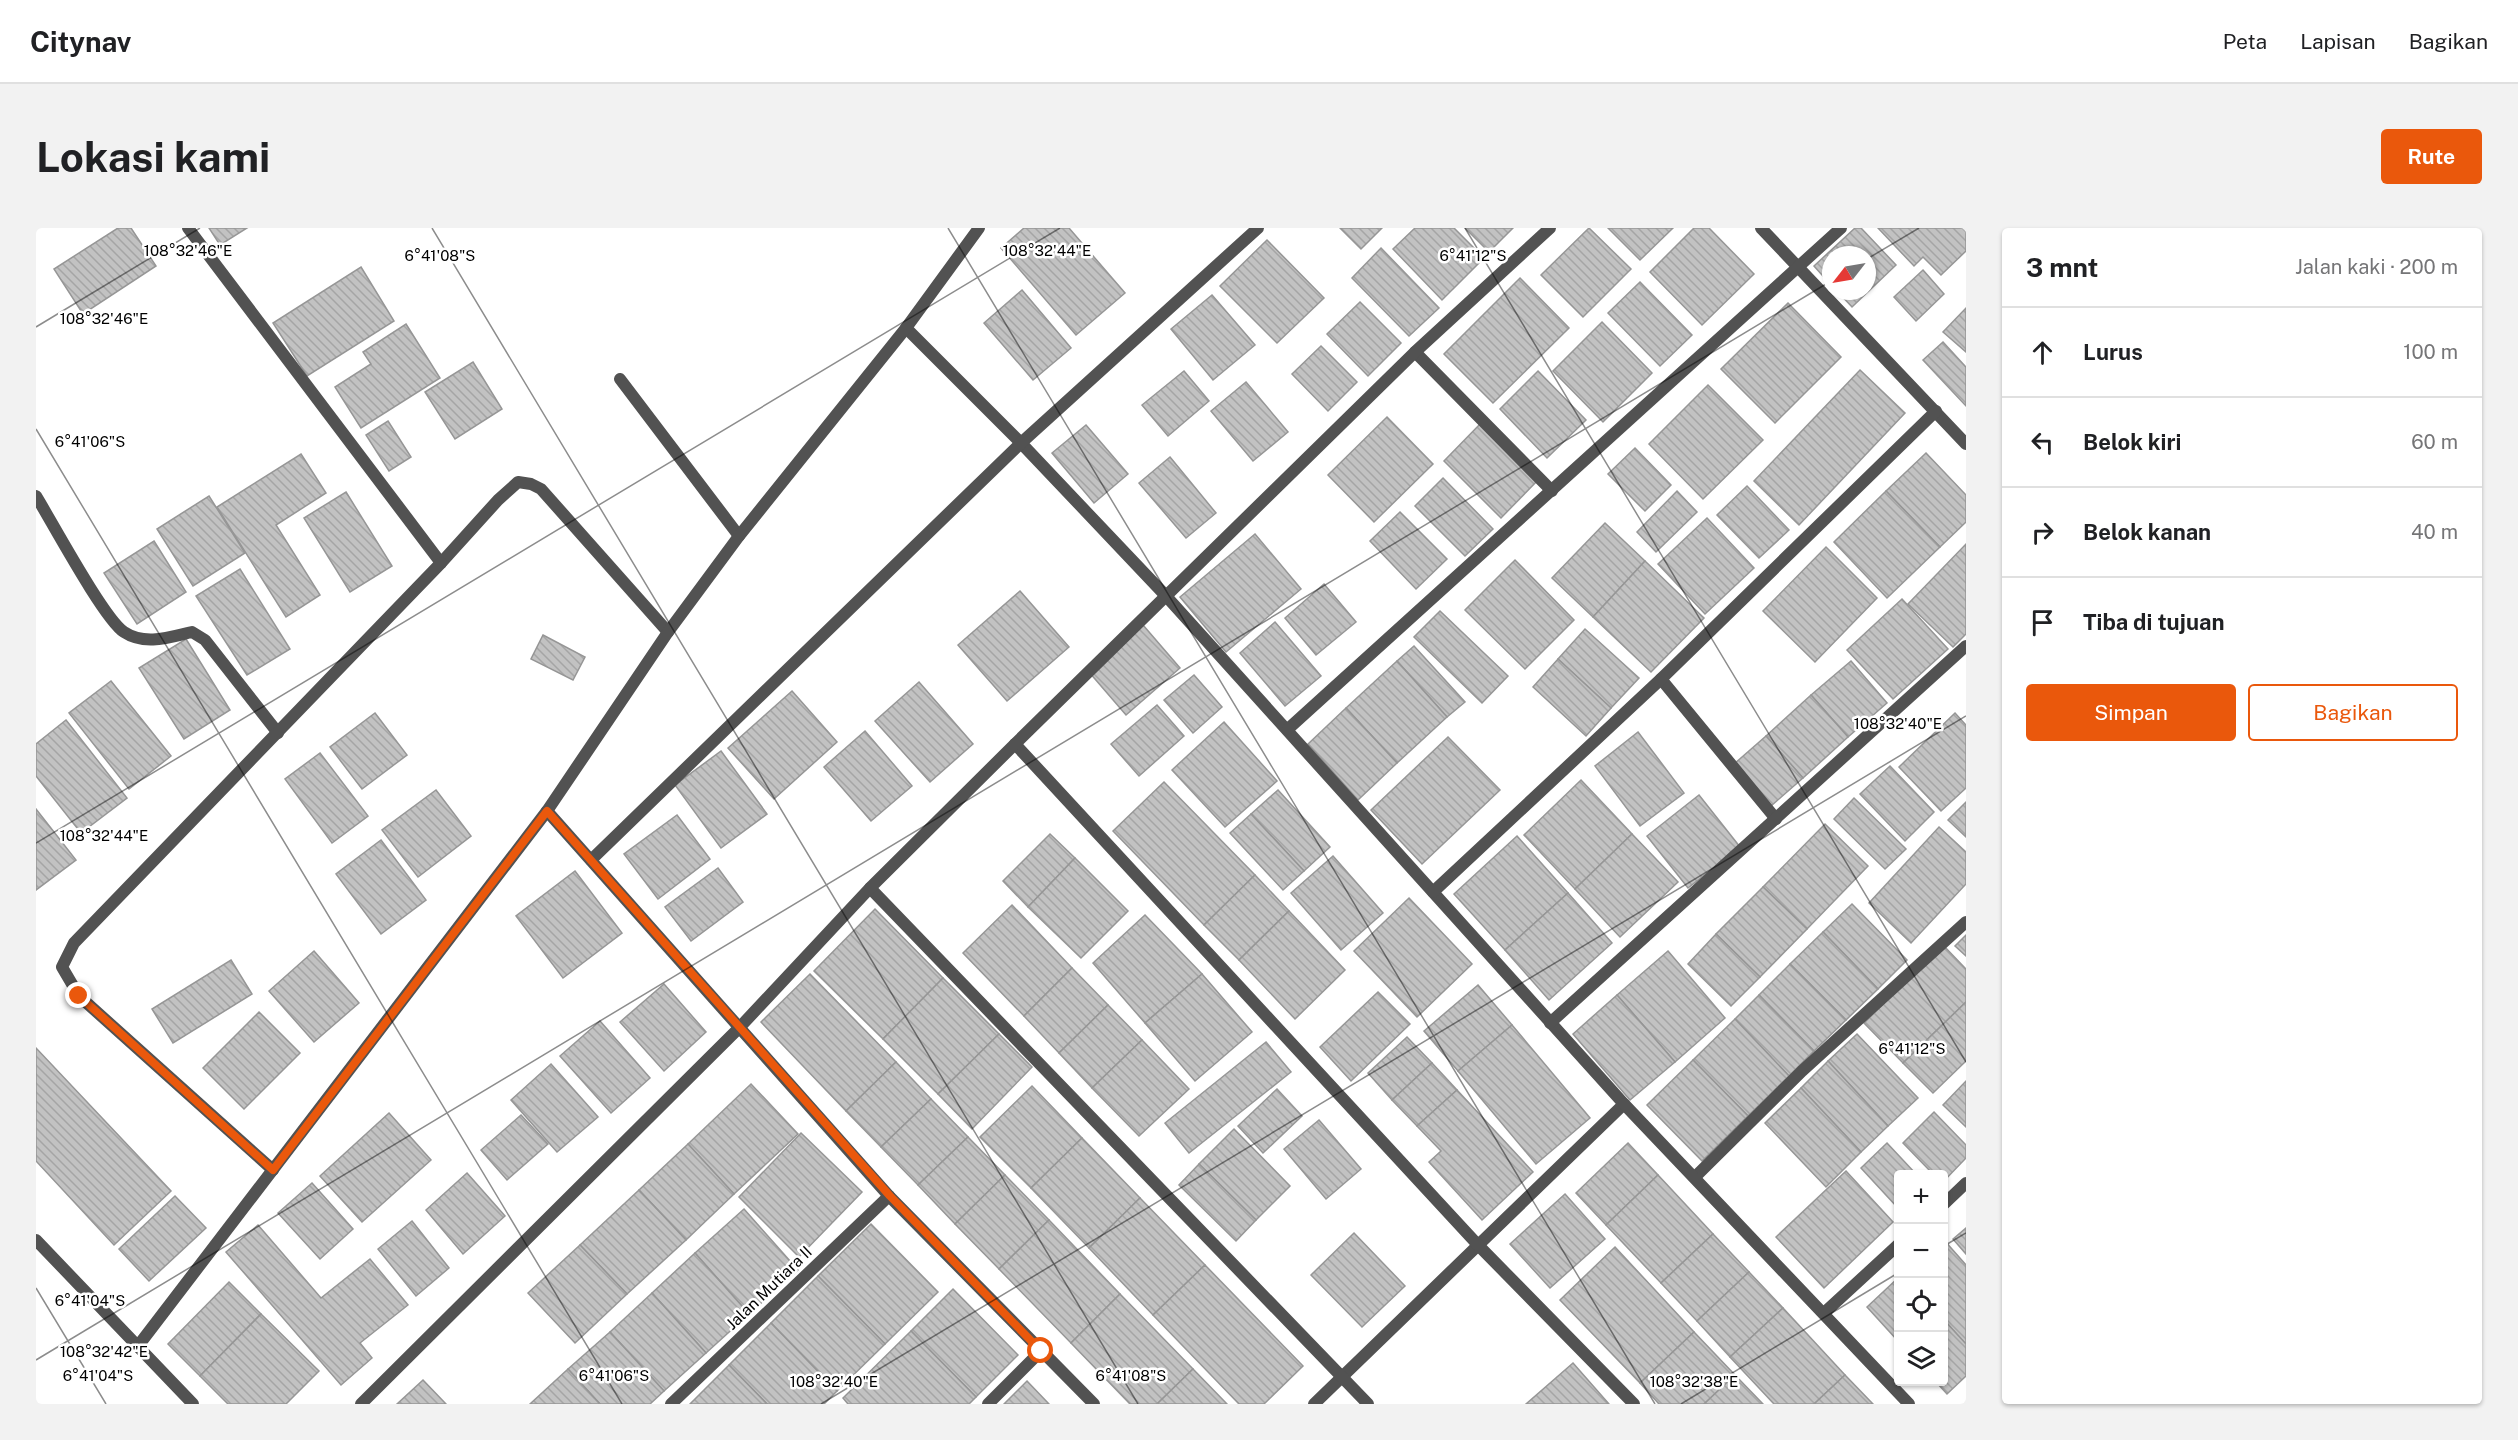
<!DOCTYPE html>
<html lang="id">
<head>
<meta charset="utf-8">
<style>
	:root { --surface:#fff; --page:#f2f2f2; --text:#202124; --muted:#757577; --line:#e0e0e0; --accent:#ea580c }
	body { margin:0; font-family:"Public Sans",sans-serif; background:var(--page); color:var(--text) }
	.controls { position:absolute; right:18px; bottom:18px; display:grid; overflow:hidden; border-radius:6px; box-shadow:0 2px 4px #0004 }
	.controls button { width:54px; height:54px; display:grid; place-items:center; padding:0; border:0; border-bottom:2px solid var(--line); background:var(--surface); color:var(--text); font:30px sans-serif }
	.compass { position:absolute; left:1786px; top:18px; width:54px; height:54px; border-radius:50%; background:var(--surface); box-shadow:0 2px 4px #0004; rotate:239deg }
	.stop { position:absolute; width:18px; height:18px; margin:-14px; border:4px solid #ea580c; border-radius:50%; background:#fff }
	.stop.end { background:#ea580c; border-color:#fff; box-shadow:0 2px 6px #0008 }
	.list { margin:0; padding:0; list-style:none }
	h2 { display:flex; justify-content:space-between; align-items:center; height:78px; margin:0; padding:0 24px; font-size:26px }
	h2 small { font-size:20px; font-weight:400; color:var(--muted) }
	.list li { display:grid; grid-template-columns:39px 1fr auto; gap:18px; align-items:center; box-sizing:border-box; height:90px; padding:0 24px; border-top:2px solid var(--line) }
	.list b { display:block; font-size:22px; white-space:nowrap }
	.list em { font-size:20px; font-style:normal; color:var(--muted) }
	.actions { display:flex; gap:12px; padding:18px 24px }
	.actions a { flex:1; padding:14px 0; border:2px solid var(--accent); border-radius:6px; text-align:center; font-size:21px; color:var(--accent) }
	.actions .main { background:var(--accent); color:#fff }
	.icon { flex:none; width:33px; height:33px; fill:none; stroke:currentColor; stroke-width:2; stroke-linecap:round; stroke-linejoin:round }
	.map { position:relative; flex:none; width:1930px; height:1176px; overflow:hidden; border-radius:6px }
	header { display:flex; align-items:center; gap:36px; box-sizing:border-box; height:84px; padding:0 30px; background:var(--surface); border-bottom:2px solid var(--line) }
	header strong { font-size:28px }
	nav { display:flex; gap:33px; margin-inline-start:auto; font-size:21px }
	.intro { display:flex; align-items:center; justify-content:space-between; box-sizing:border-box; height:144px; padding:0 36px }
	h1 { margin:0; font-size:42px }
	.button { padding:15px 27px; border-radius:6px; background:var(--accent); color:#fff; font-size:21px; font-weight:700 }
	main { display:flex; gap:36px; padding:0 36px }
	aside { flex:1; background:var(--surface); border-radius:6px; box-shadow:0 2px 4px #0004 }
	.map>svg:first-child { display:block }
	.building { fill:url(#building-back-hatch); stroke:#969696; stroke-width:1.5 }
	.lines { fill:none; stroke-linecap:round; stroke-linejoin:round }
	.service { stroke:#525252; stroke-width:12 }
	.minor { stroke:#525252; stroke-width:12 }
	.route { stroke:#ea580c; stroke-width:8 }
	.ticks { fill:none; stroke:#000; stroke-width:1.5; stroke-opacity:0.45 }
	.labels { text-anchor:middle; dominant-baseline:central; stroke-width:5; stroke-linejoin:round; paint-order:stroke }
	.street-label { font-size:16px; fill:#000; stroke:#fff }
	.ticks-label { font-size:15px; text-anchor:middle; fill:#000; stroke:#fff; stroke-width:5; stroke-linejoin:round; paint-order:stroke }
</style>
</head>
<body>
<header>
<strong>Citynav</strong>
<nav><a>Peta</a><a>Lapisan</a><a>Bagikan</a></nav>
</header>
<div class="intro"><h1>Lokasi kami</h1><a class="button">Rute</a></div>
<main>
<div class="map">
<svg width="1930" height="1176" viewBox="0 0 1930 1176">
	<defs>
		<pattern id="building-back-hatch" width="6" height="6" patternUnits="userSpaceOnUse" patternTransform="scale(1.5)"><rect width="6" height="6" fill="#c2c2c2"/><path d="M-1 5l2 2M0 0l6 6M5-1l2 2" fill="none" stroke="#a5a5a5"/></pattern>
	</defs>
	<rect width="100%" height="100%" fill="#fff"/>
	<g class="building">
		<polygon points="82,0 95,0 120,38 47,86 18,41"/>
		<polygon points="173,0 211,0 184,17"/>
		<polygon points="988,0 1033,0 1089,65 1040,107 965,20"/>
		<polygon points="1304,0 1346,0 1325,21"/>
		<polygon points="1379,0 1418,0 1448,30 1406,72 1357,21"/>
		<polygon points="1429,0 1477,0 1453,24"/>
		<polygon points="1553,0 1595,41 1547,89 1505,47"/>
		<polygon points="1572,0 1637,0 1604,32"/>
		<polygon points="1658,0 1673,0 1718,46 1666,97 1614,44"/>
		<polygon points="1819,0 1825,0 1860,37 1816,79 1801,63 1831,63 1831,27 1795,27 1795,57 1778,38"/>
		<polygon points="1842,0 1930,0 1930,23 1905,47 1887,29 1878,38"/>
		<polygon points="1231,12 1288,70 1241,115 1184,58"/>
		<polygon points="1345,20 1403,80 1373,108 1316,50"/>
		<polygon points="325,39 358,93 271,148 237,95"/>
		<polygon points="1887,42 1908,66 1880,93 1858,69"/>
		<polygon points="1484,50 1533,100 1457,175 1408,126"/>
		<polygon points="1604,54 1656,107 1624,138 1572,85"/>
		<polygon points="986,62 1035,120 997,152 948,95"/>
		<polygon points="1176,67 1219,117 1177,152 1135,101"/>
		<polygon points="1324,74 1365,115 1332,148 1291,106"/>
		<polygon points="1752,75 1805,129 1739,195 1685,141"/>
		<polygon points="1930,80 1930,124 1907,104"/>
		<polygon points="1566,94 1616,145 1567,194 1517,143"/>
		<polygon points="370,96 404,150 325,200 299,159 335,136 327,124"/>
		<polygon points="1907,114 1930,139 1930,178 1887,132"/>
		<polygon points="1285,118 1321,154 1292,183 1256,146"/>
		<polygon points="437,134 466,181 419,211 389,164"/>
		<polygon points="1824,142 1869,185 1763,297 1718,253"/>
		<polygon points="1148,143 1173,173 1132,208 1106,177"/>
		<polygon points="1502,143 1550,192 1511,230 1464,181"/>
		<polygon points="1210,154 1252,204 1217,233 1175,183"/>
		<polygon points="1672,157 1727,212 1667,271 1613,216"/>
		<polygon points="1351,189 1397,236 1338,294 1292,247"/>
		<polygon points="352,193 375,229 353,243 330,207"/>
		<polygon points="1445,195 1502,252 1465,290 1408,233"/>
		<polygon points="1050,197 1092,246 1058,275 1016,225"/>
		<polygon points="1599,220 1635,257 1609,283 1572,246"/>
		<polygon points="1890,225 1930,267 1930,294 1904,319 1850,263"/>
		<polygon points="265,226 290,265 240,297 284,367 250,389 181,279"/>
		<polygon points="1134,229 1180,285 1150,310 1103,255"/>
		<polygon points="1407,250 1457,301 1429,328 1379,278"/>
		<polygon points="1711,258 1753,302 1723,330 1681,287"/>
		<polygon points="1641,263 1661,284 1620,324 1601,304"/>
		<polygon points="1850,263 1904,319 1851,370 1798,314"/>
		<polygon points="310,264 356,338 314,364 268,290"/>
		<polygon points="173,268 209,325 157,358 121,301"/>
		<polygon points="1364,284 1411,331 1380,361 1334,313"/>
		<polygon points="1671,290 1718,340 1669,386 1622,336"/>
		<polygon points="1569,295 1609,333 1557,389 1516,350"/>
		<polygon points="1219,306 1265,361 1190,424 1144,369"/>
		<polygon points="118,313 150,364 101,396 68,345"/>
		<polygon points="1930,316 1930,406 1917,419 1872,376"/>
		<polygon points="1790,319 1841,370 1779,434 1727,383"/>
		<polygon points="1479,332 1538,392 1489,441 1429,382"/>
		<polygon points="1609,333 1668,390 1615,444 1557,389"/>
		<polygon points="204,341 254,421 211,447 160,368"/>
		<polygon points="1288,356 1320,394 1280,427 1249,390"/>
		<polygon points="984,363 1033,419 971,473 922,417"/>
		<polygon points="1866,371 1912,421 1857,471 1811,422"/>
		<polygon points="1404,383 1472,448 1446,475 1378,409"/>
		<polygon points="1239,394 1285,448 1249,478 1204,425"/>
		<polygon points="1107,397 1144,440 1090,487 1053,444"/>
		<polygon points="1549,401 1603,450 1575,480 1522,431"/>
		<polygon points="507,407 549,429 537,452 495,431"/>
		<polygon points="150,411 194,482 148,511 103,440"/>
		<polygon points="1378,418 1429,474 1411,489 1361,433"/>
		<polygon points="1522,431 1575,480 1550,508 1497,459"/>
		<polygon points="1361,433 1411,489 1361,535 1310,480"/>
		<polygon points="1815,433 1851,475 1812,509 1775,467"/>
		<polygon points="1158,447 1186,479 1157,505 1128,472"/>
		<polygon points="75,453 135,528 93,561 33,485"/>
		<polygon points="883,454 937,516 894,554 839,493"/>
		<polygon points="756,463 801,514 738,571 692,520"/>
		<polygon points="1775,467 1812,509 1767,550 1730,508"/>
		<polygon points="1121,477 1148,508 1103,548 1075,516"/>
		<polygon points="1310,480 1361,535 1322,572 1272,516"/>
		<polygon points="339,485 371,527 326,561 294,519"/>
		<polygon points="1919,485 1930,497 1930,560 1905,583 1863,539"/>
		<polygon points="30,492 91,570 45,605 0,548 0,516"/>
		<polygon points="1188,494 1241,553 1189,599 1136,542"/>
		<polygon points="829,503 876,558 835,593 788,539"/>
		<polygon points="1602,504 1648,565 1604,598 1559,538"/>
		<polygon points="1730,508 1767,550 1735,578 1698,536"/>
		<polygon points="1412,509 1464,562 1386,636 1335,582"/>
		<polygon points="685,523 731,586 685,620 639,557"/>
		<polygon points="284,525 332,588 296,615 249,551"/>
		<polygon points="1854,538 1898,584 1869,613 1824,566"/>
		<polygon points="1545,552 1596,606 1539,661 1488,607"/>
		<polygon points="1128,554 1219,647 1168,697 1077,603"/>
		<polygon points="400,562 435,608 382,649 346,602"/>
		<polygon points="1242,562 1294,619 1268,643 1215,586"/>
		<polygon points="1663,567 1704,619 1652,660 1611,608"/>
		<polygon points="1818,570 1870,621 1849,641 1798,591"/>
		<polygon points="1930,574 1930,609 1912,592"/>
		<polygon points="0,581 40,632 0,662"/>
		<polygon points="1215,586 1268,643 1247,662 1194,605"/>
		<polygon points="641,587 674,631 622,671 588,626"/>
		<polygon points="1789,596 1832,638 1771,701 1727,659"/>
		<polygon points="1903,599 1930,624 1930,656 1875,715 1833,675"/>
		<polygon points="1014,606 1039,630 992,679 967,653"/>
		<polygon points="1596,606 1642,654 1584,709 1539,661"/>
		<polygon points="1481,608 1532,665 1469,722 1418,666"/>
		<polygon points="345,612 390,672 345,706 300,646"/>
		<polygon points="1297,628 1347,685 1305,722 1255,665"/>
		<polygon points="1039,630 1092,683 1045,730 992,679"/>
		<polygon points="682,640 707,674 655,713 629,679"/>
		<polygon points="539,643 586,705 527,750 480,688"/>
		<polygon points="1219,647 1253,683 1203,732 1168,697"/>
		<polygon points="1727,659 1771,701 1724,749 1680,706"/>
		<polygon points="1532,665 1576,715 1513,772 1469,722"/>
		<polygon points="1373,670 1436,736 1381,789 1318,723"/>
		<polygon points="1816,676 1871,732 1842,761 1787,704"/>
		<polygon points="976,677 1036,740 988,788 927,725"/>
		<polygon points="839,681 907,750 847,811 778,743"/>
		<polygon points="1253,683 1309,742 1259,791 1203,732"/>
		<polygon points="1109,687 1166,746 1109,795 1057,735"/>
		<polygon points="1787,704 1842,761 1810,792 1754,736"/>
		<polygon points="1680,706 1724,749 1695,778 1652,736"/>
		<polygon points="1930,707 1930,728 1919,718"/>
		<polygon points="1907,717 1930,741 1930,774 1867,835 1828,795"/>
		<polygon points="278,723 323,775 278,814 233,763"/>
		<polygon points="1632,723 1689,790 1639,834 1581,767"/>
		<polygon points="195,732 216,766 137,815 116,781"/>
		<polygon points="1754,736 1810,792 1778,823 1723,767"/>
		<polygon points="1036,740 1072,777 1023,825 988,788"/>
		<polygon points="774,746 860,834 810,883 725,794"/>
		<polygon points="1166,746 1216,804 1159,853 1109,795"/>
		<polygon points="907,750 963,806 902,866 847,811"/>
		<polygon points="628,756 670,804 628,843 584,794"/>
		<polygon points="1442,757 1476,797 1422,843 1388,803"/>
		<polygon points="1342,764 1374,796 1315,853 1284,819"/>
		<polygon points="1581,767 1639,834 1594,872 1537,806"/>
		<polygon points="1723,767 1778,823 1753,848 1699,791"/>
		<polygon points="1930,774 1930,833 1897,865 1867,835"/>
		<polygon points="1072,777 1106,812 1056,860 1023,825"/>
		<polygon points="223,784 264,825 208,881 167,840"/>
		<polygon points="1699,791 1753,848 1712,888 1657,832"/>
		<polygon points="564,793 614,850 575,885 524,828"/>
		<polygon points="1476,797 1554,890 1500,936 1422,843"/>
		<polygon points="963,806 996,839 936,901 902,866"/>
		<polygon points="1821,806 1882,870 1852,898 1792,833"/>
		<polygon points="1371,809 1396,835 1356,872 1332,845"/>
		<polygon points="1106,812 1153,861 1103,908 1056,860"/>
		<polygon points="1230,814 1255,844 1153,925 1129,895"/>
		<polygon points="0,820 135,963 78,1017 0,933"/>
		<polygon points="1657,832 1712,888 1666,933 1611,877"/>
		<polygon points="1792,833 1852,898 1825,924 1765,860"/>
		<polygon points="860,834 895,871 845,919 810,883"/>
		<polygon points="1396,835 1421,862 1381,898 1356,872"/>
		<polygon points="515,836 562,889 521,924 475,872"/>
		<polygon points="1930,853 1930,899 1907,877"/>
		<polygon points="715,856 762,906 698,966 652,916"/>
		<polygon points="996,858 1046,910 995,960 944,909"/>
		<polygon points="1765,860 1825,924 1790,959 1729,895"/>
		<polygon points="1241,861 1266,888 1227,925 1202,898"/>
		<polygon points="1421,862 1497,944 1446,992 1393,934 1405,923 1381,898"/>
		<polygon points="895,871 932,909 882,957 845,919"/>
		<polygon points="1898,884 1930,917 1930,930 1908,953 1908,946 1897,946 1867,915"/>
		<polygon points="353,885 395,932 326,994 284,948"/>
		<polygon points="485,887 512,916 471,952 445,922"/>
		<polygon points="1283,892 1325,941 1290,971 1248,921"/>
		<polygon points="1198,901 1254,958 1220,992 1163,936"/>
		<polygon points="765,905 826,964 763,1029 703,969"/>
		<polygon points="932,909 969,947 919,996 882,957"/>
		<polygon points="1046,910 1104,970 1053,1020 995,960"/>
		<polygon points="1592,915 1622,947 1570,997 1540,965"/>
		<polygon points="1851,915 1880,946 1862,946 1862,980 1825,940"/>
		<polygon points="652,916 698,966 650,1012 603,962"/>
		<polygon points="1163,936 1220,992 1200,1013 1143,957"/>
		<polygon points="1810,943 1857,994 1788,1060 1740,1009"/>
		<polygon points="431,945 469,988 427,1026 390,982"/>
		<polygon points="969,947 1013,992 963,1041 919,996"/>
		<polygon points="1622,947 1677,1006 1625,1055 1570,997"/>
		<polygon points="276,955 317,1001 284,1031 242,985"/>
		<polygon points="603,962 650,1012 591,1066 544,1017"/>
		<polygon points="1529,966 1569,1011 1514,1060 1474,1016"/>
		<polygon points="139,968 170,1000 113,1053 83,1021"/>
		<polygon points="1104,970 1169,1037 1117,1087 1053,1020"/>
		<polygon points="708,981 762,1042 713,1086 659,1025"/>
		<polygon points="1013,992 1084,1066 1035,1115 963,1041"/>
		<polygon points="376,993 413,1040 380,1068 342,1021"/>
		<polygon points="835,996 902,1064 849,1116 782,1048"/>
		<polygon points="222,997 285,1070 334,1031 372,1077 324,1115 336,1130 305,1157 190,1024"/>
		<polygon points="1930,1000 1930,1026 1917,1011"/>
		<polygon points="1318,1005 1369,1058 1326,1099 1275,1047"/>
		<polygon points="1677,1006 1713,1044 1661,1093 1625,1055"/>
		<polygon points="1908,1012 1930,1037 1930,1116 1908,1092"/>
		<polygon points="544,1017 591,1066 539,1115 492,1065"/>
		<polygon points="1579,1019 1658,1104 1604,1155 1524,1072"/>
		<polygon points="659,1025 713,1086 670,1125 616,1065"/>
		<polygon points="1169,1037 1267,1138 1228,1176 1203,1176 1117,1087"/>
		<polygon points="1713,1044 1747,1080 1694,1129 1661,1093"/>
		<polygon points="782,1048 849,1116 801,1163 735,1095"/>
		<polygon points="1862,1050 1862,1113 1831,1079"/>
		<polygon points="193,1054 225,1086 164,1148 132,1116"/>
		<polygon points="917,1061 982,1127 940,1169 875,1103"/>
		<polygon points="616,1065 670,1125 628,1163 574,1104"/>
		<polygon points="1084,1066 1157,1141 1121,1176 1094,1176 1035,1115"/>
		<polygon points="1747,1080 1809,1147 1778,1176 1738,1176 1694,1129"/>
		<polygon points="225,1086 283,1143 250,1176 192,1176 164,1148"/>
		<polygon points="1908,1092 1930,1116 1930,1148 1911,1166 1900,1154 1908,1154"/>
		<polygon points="735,1095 801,1163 788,1176 731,1176 693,1137"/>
		<polygon points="875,1103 940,1169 933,1176 812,1176 807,1170"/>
		<polygon points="574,1104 628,1163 614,1176 564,1176 532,1141"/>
		<polygon points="1658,1104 1699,1147 1668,1176 1623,1176 1604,1155"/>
		<polygon points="1537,1135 1573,1176 1490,1176"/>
		<polygon points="693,1137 731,1176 654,1176"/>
		<polygon points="532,1141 564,1176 494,1176"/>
		<polygon points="1157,1141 1191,1176 1121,1176"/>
		<polygon points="1699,1147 1727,1176 1668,1176"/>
		<polygon points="1809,1147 1837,1176 1778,1176"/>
		<polygon points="387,1152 410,1176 361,1176"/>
		<polygon points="991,1153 1013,1176 968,1176"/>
	</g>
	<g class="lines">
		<g class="service">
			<path d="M0,268C16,294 68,391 88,404C109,418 134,409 156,404L169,412L242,505"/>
			<polyline points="1659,949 1766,843 1930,694"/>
		</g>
		<g class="minor">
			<polyline points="152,0 405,335 462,272 482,254 495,256 505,261 632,404"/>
			<polyline points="1725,0 1930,216"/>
			<polyline points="870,100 985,215 1130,368 1588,876 1278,1176"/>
			<polyline points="1379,124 1516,263"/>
			<polyline points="584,151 703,308"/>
			<polyline points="1625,451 1740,591"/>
			<polyline points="1252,501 1805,0"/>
			<polyline points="979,516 1442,1017 1598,1176"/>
			<polyline points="511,583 853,968 1058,1176"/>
			<polyline points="555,632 985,215 1222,0"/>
			<polyline points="834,660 1332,1176"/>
			<polyline points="1397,664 1625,451 1900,183"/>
			<polyline points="1514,795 1930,418"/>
			<polyline points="1588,876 1873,1176"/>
			<polyline points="237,942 43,768 26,739 38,715 405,335"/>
			<polyline points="1908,976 1930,955"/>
			<polyline points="0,1012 157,1176"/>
			<polyline points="1788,1085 1862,1017"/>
			<polyline points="102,1118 511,583 632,404 703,308 870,100 943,0"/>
			<polyline points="325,1176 704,799 834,660 979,516 1379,124 1514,0"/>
			<polyline points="635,1176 853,968"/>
			<polyline points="952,1176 1005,1123"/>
		</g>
	</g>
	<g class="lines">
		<polyline class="route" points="43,768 237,942 511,583 854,968 1005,1123"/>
	</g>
	<path class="ticks" d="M396,0L1102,1176M912,0L1619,1176M1429,0L1930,834M1831,31L1883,0M0,99L164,0M0,201L586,1176M0,615L1024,0M1908,1018L1930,1005M0,1060L70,1176M0,1132L1795,53M785,1176L1930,488M1645,1176L1862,1045"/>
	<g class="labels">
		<g class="street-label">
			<text transform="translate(733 1060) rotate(-44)">Jalan Mutiara II</text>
		</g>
	</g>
	<g class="ticks-label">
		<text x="152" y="28">108°32'46"E</text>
		<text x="1011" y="28">108°32'44"E</text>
		<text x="404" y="33">6°41'08"S</text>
		<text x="1437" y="33">6°41'12"S</text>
		<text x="68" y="96">108°32'46"E</text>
		<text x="54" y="219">6°41'06"S</text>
		<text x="1862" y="501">108°32'40"E</text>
		<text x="68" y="613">108°32'44"E</text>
		<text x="1876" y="826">6°41'12"S</text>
		<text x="54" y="1078">6°41'04"S</text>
		<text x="68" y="1129">108°32'42"E</text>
		<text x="62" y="1153">6°41'04"S</text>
		<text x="578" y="1153">6°41'06"S</text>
		<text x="1095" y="1153">6°41'08"S</text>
		<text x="798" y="1159">108°32'40"E</text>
		<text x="1658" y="1159">108°32'38"E</text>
	</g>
</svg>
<div class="controls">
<button>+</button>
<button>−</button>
<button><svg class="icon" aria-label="locate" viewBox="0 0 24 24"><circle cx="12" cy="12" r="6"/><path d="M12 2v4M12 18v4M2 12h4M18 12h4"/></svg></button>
<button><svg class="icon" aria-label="layers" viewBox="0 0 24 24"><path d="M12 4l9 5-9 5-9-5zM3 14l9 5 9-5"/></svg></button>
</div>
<svg class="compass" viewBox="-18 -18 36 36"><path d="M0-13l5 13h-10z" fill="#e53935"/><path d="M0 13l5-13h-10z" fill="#757577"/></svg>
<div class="stop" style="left:1005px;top:1123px"></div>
<div class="stop end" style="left:43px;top:768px"></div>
</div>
<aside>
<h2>3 mnt<small>Jalan kaki · 200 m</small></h2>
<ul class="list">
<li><svg class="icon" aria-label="ahead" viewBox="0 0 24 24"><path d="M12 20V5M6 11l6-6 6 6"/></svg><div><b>Lurus</b></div><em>100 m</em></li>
<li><svg class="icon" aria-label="left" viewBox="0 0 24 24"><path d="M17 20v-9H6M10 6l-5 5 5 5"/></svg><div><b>Belok kiri</b></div><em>60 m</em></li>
<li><svg class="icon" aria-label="right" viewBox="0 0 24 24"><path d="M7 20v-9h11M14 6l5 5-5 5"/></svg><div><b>Belok kanan</b></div><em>40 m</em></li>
<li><svg class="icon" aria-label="arrive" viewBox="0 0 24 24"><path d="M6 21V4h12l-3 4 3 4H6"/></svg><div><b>Tiba di tujuan</b></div></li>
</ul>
<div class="actions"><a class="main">Simpan</a><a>Bagikan</a></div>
</aside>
</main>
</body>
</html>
